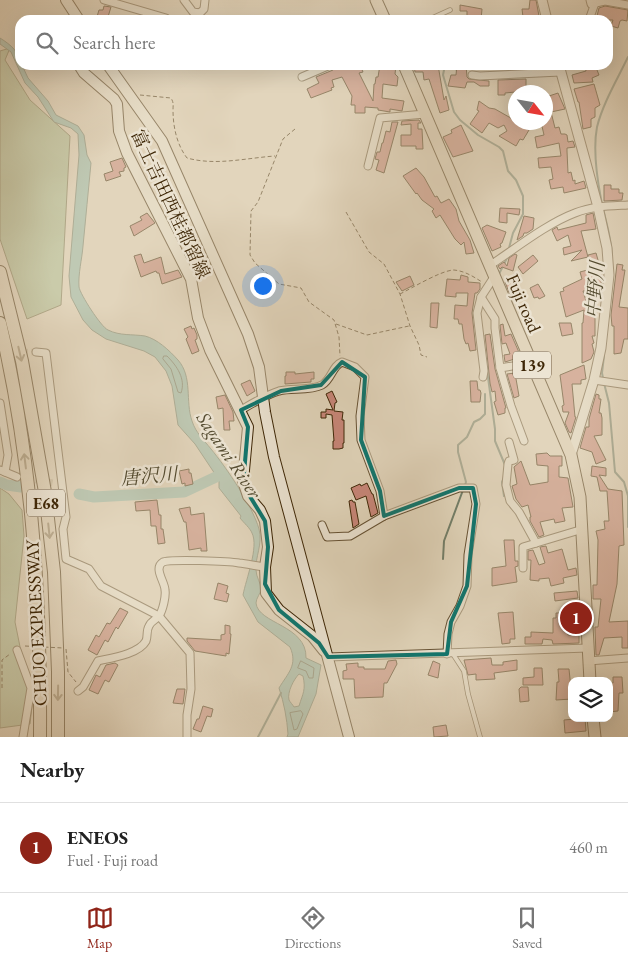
<!DOCTYPE html>
<html lang="en">
<head>
<meta charset="utf-8">
<style>
	:root { --surface:#fff; --page:#f2f2f2; --text:#222; --muted:#767676; --line:#e0e0e0; --accent:#8f2418 }
	body { margin:0; font-family:"EB Garamond","Noto Serif JP",serif; background:var(--page); color:var(--text) }
	.controls { position:absolute; right:15px; bottom:15px; display:grid; overflow:hidden; border-radius:10px; box-shadow:0 5px 20px #0002 }
	.controls button { width:45px; height:45px; display:grid; place-items:center; padding:0; border:0; border-bottom:1px solid var(--line); background:var(--surface); color:var(--text); font:25px sans-serif }
	.compass { position:absolute; left:508px; top:85px; width:45px; height:45px; border-radius:50%; background:var(--surface); box-shadow:0 5px 20px #0002; rotate:121deg }
	.you { position:absolute; left:262px; top:285px; width:18px; height:18px; margin:-12px; border:4px solid #fff; border-radius:50%; background:#1a73e8; box-shadow:0 0 0 8px #1a73e833 }
	.badge { display:grid; place-items:center; width:32px; height:32px; border-radius:50%; background:var(--accent); color:#fff; font-size:16px; font-weight:700 }
	.pin { position:absolute; translate:-50% -50%; border:2px solid #fff; box-shadow:0 1px 5px #0006 }
	.list { margin:0; padding:0; list-style:none }
	h2 { display:flex; justify-content:space-between; align-items:center; height:65px; margin:0; padding:0 20px; font-size:21px }
	h2 small { font-size:16px; font-weight:400; color:var(--muted) }
	.list li { display:grid; grid-template-columns:32px 1fr auto; gap:15px; align-items:center; box-sizing:border-box; height:90px; padding:0 20px; border-top:1px solid var(--line) }
	.list b { display:block; font-size:19px; white-space:nowrap }
	.list p { margin:0; font-size:16px; white-space:nowrap; color:var(--muted) }
	.list em { font-size:16px; font-style:normal; color:var(--muted) }
	.icon { flex:none; width:28px; height:28px; fill:none; stroke:currentColor; stroke-width:2; stroke-linecap:round; stroke-linejoin:round }
	.map { position:relative; flex:none; width:628px; height:737px; overflow:hidden }
	.search { position:absolute; background:var(--surface); box-shadow:0 5px 20px #0002; left:15px; right:15px; top:15px; height:55px; display:flex; align-items:center; gap:12px; box-sizing:border-box; padding:0 18px; border-radius:15px; color:var(--muted); font-size:19px }
	.sheet { height:155px; background:var(--surface) }
	nav { display:flex; justify-content:space-around; align-items:center; box-sizing:border-box; height:70px; border-top:1px solid var(--line); background:var(--surface); font-size:14px; color:var(--muted) }
	nav a { display:grid; justify-items:center; gap:2px }
	nav .on { color:var(--accent) }
	.map>svg:first-child { display:block }
	.green { fill:#aebf94; stroke:#76724d }
	.water { fill:#95baac; stroke:#727f6a; fill-rule:evenodd }
	.lines { fill:none; stroke-linecap:round; stroke-linejoin:round }
	.shore { stroke:#697059; stroke-width:1 }
	.stream { stroke:#727f6a; stroke-width:2 }
	.river { stroke:#95baac; stroke-width:11 }
	.building { fill:#c9877a; stroke:#3d2606 }
	.minor-tunnel { stroke:#c1b398; stroke-width:7; stroke-dasharray:7 3.5; stroke-linecap:butt }
	.service-casing { stroke:#665234; stroke-width:5.5 }
	.minor-casing { stroke:#665234; stroke-width:9 }
	.tertiary-casing { stroke:#665234; stroke-width:11 }
	.secondary-casing { stroke:#3d2606; stroke-width:12 }
	.trunk-casing { stroke:#3d2606; stroke-width:13 }
	.motorway-casing { stroke:#3d2606; stroke-width:14 }
	.path { stroke:#3d2606; stroke-width:1; stroke-dasharray:4 2.5; stroke-linecap:butt }
	.service { stroke:#ece4d3; stroke-width:4 }
	.minor { stroke:#ece4d3; stroke-width:7 }
	.tertiary { stroke:#ece4d3; stroke-width:9 }
	.secondary { stroke:#ece4d3; stroke-width:10 }
	.trunk { stroke:#e2d6bc; stroke-width:11 }
	.motorway { stroke:#e2d6bc; stroke-width:12 }
	.path-bridge { stroke:#3d2606; stroke-width:1; stroke-dasharray:4 2.5; stroke-linecap:butt }
	.oneway { stroke:#907e61 }
	.marked { fill:none; stroke:#0f766e; stroke-width:4; stroke-linejoin:round }
	.labels { text-anchor:middle; dominant-baseline:central; stroke-width:5; stroke-linejoin:round; paint-order:stroke }
	.shield { fill:#ece4d3; stroke:#725f44; stroke-width:1 }
	.shield-label { font-size:16px; font-weight:bold; fill:#3d2606 }
	.street-label { font-size:18px; fill:#3d2606; stroke:#ece4d3 }
	.water-label { font-size:19px; font-style:italic; fill:#534b30; stroke:#ece4d3 }
</style>
</head>
<body>
<div class="map">
<svg width="628" height="737" viewBox="0 0 628 737">
	<rect width="100%" height="100%" fill="#e2d6bc"/>
	<filter id="stains"><feTurbulence type="fractalNoise" baseFrequency=".004" numOctaves="4"/><feColorMatrix values="0 0 0 0 .2 0 0 0 0 .09 0 0 0 0 .02 0 0 0 .5 -.17"/></filter>
	<radialGradient id="worn" r=".72"><stop offset=".6" stop-color="#630" stop-opacity="0"/><stop offset="1" stop-color="#630" stop-opacity=".3"/></radialGradient>
	<g class="green">
		<polygon points="10,48 5,60 30,100 70,136 61,305 27,319 0,239 0,51"/>
		<polygon points="0,488 9,494 22,510 24,536 15,622 32,706 30,724 0,728"/>
	</g>
	<path class="water" d="M0,38C11,45 20,52 20,65H22L28,78L48,101L56,115L78,126L84,135L87,155L91,163C88,191 86,218 83,246C82,259 78,274 79,287C80,294 101,327 108,330C120,336 132,334 145,336C157,339 169,350 178,360C193,377 185,401 192,421C196,433 203,439 211,449C226,467 253,507 259,529C263,544 255,557 256,570C256,577 261,583 261,589C261,593 256,598 256,603C258,624 307,625 306,658L321,665L316,694L298,737H287L288,734C287,719 284,703 279,688C288,673 298,665 290,647L258,622L243,595C246,579 259,547 252,533C250,528 244,523 240,518L241,516L219,488V480L195,444L178,425L172,386L166,371L155,357L144,351L106,339L92,330L83,320L71,297L69,276L79,155L78,134L71,128L54,122L38,97L25,83L11,52L0,44ZM299,674L303,676C306,690 303,693 299,706L294,707C293,705 290,702 289,700C287,692 294,679 299,674Z"/>
	<g class="lines">
		<g class="shore">
			<path d="M164,356H167C177,366 186,379 181,393L178,392L171,369L163,359Z"/>
			<polygon points="301,661 314,668 313,678 309,678 306,671 298,668"/>
			<polygon points="301,711 303,714 297,729 294,730 290,713"/>
		</g>
		<g class="stream">
			<polyline points="445,65 443,75 454,112 460,120 478,135 499,147 503,151 508,171 516,180 523,196 523,214 513,233 509,248"/>
			<polyline points="450,65 458,71"/>
			<path d="M612,259C612,238 605,220 601,199C597,178 593,148 597,127C603,103 617,80 628,57"/>
			<polyline points="499,274 507,258"/>
			<polyline points="487,370 495,429 495,441 505,465"/>
			<polyline points="603,378 602,373 604,356"/>
			<polyline points="604,383 609,403 615,472 624,482 628,496 628,527"/>
			<polyline points="504,477 502,482 504,496"/>
			<polyline points="465,485 466,482 458,452 458,445 467,437 474,422 480,419 485,414 485,394"/>
			<polyline points="443,559 444,541 463,490"/>
			<polyline points="258,737 281,693"/>
		</g>
		<g class="river">
			<polyline points="0,482 7,485 21,487"/>
			<polyline points="79,494 94,497 184,492 218,476"/>
		</g>
	</g>
	<g class="building">
		<polygon points="530,0 536,0 539,16 523,17 522,9 529,9"/>
		<polygon points="460,5 482,9 481,20 467,20 467,11 460,11"/>
		<polygon points="104,6 111,7 107,20 96,20 99,10 103,10"/>
		<polygon points="605,6 628,10 627,21 622,20 620,21 618,28 611,26 613,20 596,20 599,8"/>
		<polygon points="335,65 344,65 345,69 354,65 360,65 363,72 359,73 373,101 374,84 375,84 376,77 378,77 380,65 396,65 395,74 398,77 397,86 383,84 382,98 404,101 402,111 390,109 390,112 378,110 378,108 365,107 365,113 355,113 355,105 351,105 352,96 342,77 332,80 334,87 331,88 332,90 311,98 307,89 319,83 316,77 333,70"/>
		<polygon points="414,65 438,65 444,100 446,96 449,110 440,113 429,79 424,80 423,72 415,72"/>
		<polygon points="457,65 466,65 467,77 469,79 489,81 489,86 480,86 474,82 467,82 465,88 448,86 451,75 456,75"/>
		<polygon points="585,65 595,65 599,75 592,78 593,82 574,83 572,75 586,71"/>
		<polygon points="526,79 526,91 505,93 505,95 498,95 498,80"/>
		<polygon points="594,84 600,105 595,108 595,117 591,119 591,127 583,129 579,102 578,102 574,89"/>
		<polygon points="558,93 565,109 551,112 555,128 559,127 561,134 565,134 567,135 568,142 573,141 575,147 567,148 567,151 568,173 571,172 573,181 575,180 575,184 584,181 586,188 564,193 563,187 551,189 549,180 553,179 551,167 539,168 538,158 561,156 559,143 537,148 535,137 544,135 541,122 546,122 546,97"/>
		<polygon points="479,101 489,108 495,109 516,121 516,122 519,122 527,127 526,128 529,130 523,140 520,139 516,146 499,136 507,131 504,125 498,128 489,123 482,133 470,124 479,111 477,110"/>
		<polygon points="419,120 421,123 418,123 418,129 422,129 423,149 416,149 416,146 401,146 401,135 411,135 411,124 401,125 402,121"/>
		<polygon points="392,122 398,122 384,173 376,170 379,160 375,159 377,152 380,152 382,143 383,143 386,131 390,132"/>
		<polygon points="461,125 473,151 453,157 443,137 452,133 451,130"/>
		<polygon points="122,158 126,167 124,168 124,171 119,172 121,176 106,181 104,174 113,171 110,162"/>
		<polygon points="416,168 424,177 435,197 437,196 441,203 449,199 456,209 459,221 470,240 474,253 466,254 464,242 461,245 455,239 440,215 436,218 432,211 434,209 422,200 417,193 416,194 403,176"/>
		<polygon points="604,185 611,185 611,189 619,189 619,193 623,193 622,200 604,201"/>
		<polygon points="500,208 520,209 519,215 507,213 507,223 499,222"/>
		<polygon points="147,213 155,223 134,236 130,226 142,220 140,217"/>
		<polygon points="593,213 596,229 581,231 588,257 571,261 582,250 564,255 563,248 571,246 568,235 557,241 552,230 557,227 558,230 586,223 586,215"/>
		<polygon points="524,216 534,218 533,229 527,233 524,233 523,236 517,240"/>
		<polygon points="487,225 506,232 502,243 500,244 501,247 492,251 482,228"/>
		<polygon points="596,253 600,267 602,267 601,284 595,284 595,290 583,291 587,304 591,302 595,312 595,336 592,336 594,343 592,344 594,352 591,359 582,363 582,323 583,323 584,310 566,317 560,292 564,291 563,288 582,279 580,272 591,269 588,255"/>
		<polygon points="141,254 144,263 161,257 165,274 178,270 182,277 162,284 159,273 157,273 156,271 141,277 134,256"/>
		<polygon points="515,254 517,255 513,271 502,267 500,269 498,266 504,262 507,266 509,258"/>
		<polygon points="533,255 538,261 523,274 518,267"/>
		<polygon points="617,264 623,265 622,270 625,270 619,307 628,308 628,339 624,339 621,353 614,354 614,326 612,326 611,315"/>
		<polygon points="461,275 468,277 468,282 480,283 480,289 477,293 475,293 472,313 476,350 470,351 468,343 466,344 464,339 462,324 459,324 458,319 454,319 455,305 467,306 468,293 456,293 456,297 445,296 447,279 460,280"/>
		<polygon points="410,276 414,285 402,291 396,282"/>
		<polygon points="514,278 519,291 510,295 505,282"/>
		<polygon points="538,284 545,296 539,299 538,297 534,298 530,288"/>
		<polygon points="431,303 439,303 437,328 430,327"/>
		<polygon points="559,323 571,323 573,334 562,336"/>
		<polygon points="503,324 505,336 511,334 521,357 505,362 504,355 510,354 506,343 502,344 500,325"/>
		<polygon points="191,326 192,329 194,328 197,335 197,339 195,340 199,351 192,354 186,339 188,337 184,329"/>
		<polygon points="490,334 495,369 506,408 505,408 505,413 498,415 494,402 496,401 495,391 492,392 490,383 485,335"/>
		<polygon points="584,365 586,379 581,380 581,384 572,384 575,417 576,417 571,433 569,432 565,423 569,412 563,412 562,406 564,405 560,375"/>
		<polygon points="286,372 295,372 295,374 314,372 314,379 311,379 311,382 285,384 285,376 286,376"/>
		<polygon points="515,373 519,396 514,398 507,374"/>
		<polygon points="250,380 255,391 247,396 241,384"/>
		<polygon points="470,381 477,381 478,390 480,390 481,393 480,402 471,402"/>
		<polygon points="332,391 337,402 335,403 334,411 343,412 342,420 344,420 344,443 343,443 343,448 339,449 333,449 333,441 334,441 332,415 326,414 326,418 321,418 321,412 326,412 326,409 333,410 326,394"/>
		<polygon points="596,394 599,395 599,399 601,399 599,413 601,413 602,418 602,435 594,436 606,460 596,464 592,452 580,448 586,427 589,427 589,419"/>
		<polygon points="225,395 233,412 234,421 229,421 230,430 224,430 223,408 218,409 216,397"/>
		<polygon points="547,453 550,456 562,456 562,466 559,466 559,477 568,478 573,507 562,508 565,521 555,523 554,519 540,522 544,535 539,537 530,521 530,517 531,517 528,505 522,507 516,499 512,486 517,484 514,467 521,461 530,485 548,482 548,466 537,465 536,454"/>
		<polygon points="592,466 606,468 606,476 599,475 608,489 622,491 624,545 619,546 617,584 609,622 628,621 628,648 622,648 622,637 604,638 599,655 596,655 595,629 595,627 598,627 601,599 593,599 593,585 597,585 598,540 596,531 605,529 604,521 609,521 607,491 600,491 597,477 591,476"/>
		<polygon points="189,469 189,473 191,473 193,484 185,486 185,483 182,484 179,471"/>
		<polygon points="367,483 372,494 373,494 378,513 371,517 366,496 356,500 351,488 360,484 361,486"/>
		<polygon points="157,500 159,515 161,515 161,529 163,529 165,543 158,544 156,526 151,526 150,510 136,511 135,502"/>
		<polygon points="352,500 353,502 355,502 359,524 353,528 349,501"/>
		<polygon points="190,507 191,515 204,513 207,551 201,551 201,548 189,550 186,522 184,522 179,509"/>
		<polygon points="504,540 514,540 515,561 518,561 518,566 515,567 517,582 492,586 492,568 506,566"/>
		<polygon points="546,546 548,553 562,549 568,570 576,568 577,575 563,578 564,583 551,586 549,578 539,579 539,581 530,580 531,560 528,560 528,551 533,550 539,565 545,563 540,547"/>
		<polygon points="218,583 228,586 226,593 229,594 227,602 214,599"/>
		<polygon points="577,591 578,598 555,601 554,593"/>
		<polygon points="120,608 128,612 118,629 116,627 108,642 105,640 97,655 88,650 96,635 99,637 107,623 110,624"/>
		<polygon points="513,612 515,639 510,639 510,643 502,644 498,613"/>
		<polygon points="556,613 579,613 579,622 568,622 568,635 579,635 579,643 553,644 552,640 543,639 542,644 525,644 525,637 531,637 531,632 553,633 553,618 556,618"/>
		<polygon points="225,625 230,626 230,634 231,634 229,654 226,653 226,656 195,651 187,641 187,638 221,640 221,635 225,634"/>
		<polygon points="491,658 492,665 503,665 503,662 517,660 517,670 494,673 495,679 476,680 476,674 468,675 464,660"/>
		<polygon points="396,660 397,664 387,683 384,683 383,697 355,698 354,679 343,679 343,671 347,670 346,664 358,663 358,667 364,667 364,669 385,669 388,661"/>
		<polygon points="433,661 440,664 438,678 428,675"/>
		<polygon points="115,663 118,665 109,682 105,680 98,694 89,690 96,675 100,677 106,665"/>
		<polygon points="534,668 542,668 543,685 523,685 523,678 534,677"/>
		<polygon points="558,669 569,669 572,699 556,700 557,682 559,682"/>
		<polygon points="613,677 622,677 623,693 619,693 618,711 609,712 609,683 613,683"/>
		<polygon points="521,687 528,687 529,701 520,702 519,689"/>
		<polygon points="177,689 185,689 183,704 173,703"/>
		<polygon points="203,706 213,709 211,717 207,716 201,732 193,729 197,719 199,719"/>
		<polygon points="585,718 586,731 565,733 564,720"/>
		<polygon points="446,725 448,736 434,737 433,727"/>
	</g>
	<g class="lines">
		<g class="minor-tunnel">
			<polyline points="0,353 36,352"/>
			<polyline points="25,478 53,483"/>
		</g>
		<g class="service-casing">
			<g id="service">
				<polyline points="428,20 450,10"/>
				<polyline points="453,654 464,671 468,694 480,737"/>
			</g>
		</g>
		<g class="minor-casing">
			<g id="minor">
				<polyline points="104,0 166,18"/>
				<polyline points="184,0 193,12 200,13 204,9 205,0"/>
				<polyline points="590,0 591,4 605,1 628,5"/>
				<polyline points="589,20 595,3"/>
				<polyline points="472,75 480,76 560,72"/>
				<polyline points="302,77 330,65"/>
				<polyline points="368,166 380,118 425,114"/>
				<path d="M489,266C515,249 546,224 575,213C592,206 610,206 628,205"/>
				<polyline points="481,297 495,319 495,328 500,368 511,406 524,441"/>
				<polyline points="36,352 46,353 66,517 63,529 66,559 89,569 101,586 159,616 190,653 191,689 187,715 187,737"/>
				<polyline points="500,368 531,363"/>
				<polyline points="483,377 484,371 477,313 481,297 494,277"/>
				<polyline points="594,380 628,385"/>
				<polyline points="0,403 8,455 5,472"/>
				<path d="M241,410C253,403 266,395 279,391C292,388 310,391 322,385C332,379 332,366 342,362L355,367L365,377L360,416L361,440L380,491L384,516L459,488H473L476,504L468,555L467,586L460,606L451,622L448,634L447,654"/>
				<polyline points="509,442 514,460 509,461 508,464 506,485 510,501 519,512 536,543"/>
				<polyline points="0,470 17,477"/>
				<polyline points="322,525 327,537 350,536 384,516"/>
				<polyline points="523,568 523,547 583,529"/>
				<polyline points="17,650 31,688 23,737"/>
				<polyline points="328,657 588,648"/>
				<polyline points="588,661 628,658"/>
				<path d="M78,691L83,687L98,661C111,658 139,654 146,641C148,636 146,631 149,626C151,621 156,620 159,616C163,610 166,596 165,590C165,582 153,568 163,562C169,559 229,561 239,563C248,564 256,566 265,567"/>
			</g>
		</g>
		<g class="tertiary-casing">
			<g id="tertiary">
				<polyline points="542,0 547,20"/>
				<polyline points="559,65 598,207 607,248 609,275 601,348 594,380 571,455"/>
			</g>
		</g>
		<g class="secondary-casing">
			<g id="secondary">
				<polyline points="66,0 79,20"/>
				<polyline points="79,65 84,73 114,99 117,104 119,131 127,153 191,279 198,318 210,350 248,427 243,481 248,496 260,510 265,521 268,547 265,567 266,593 279,610 312,636 324,651"/>
				<polyline points="108,65 162,141 248,334 259,367 265,412 274,457 349,737"/>
			</g>
		</g>
		<g class="trunk-casing">
			<g id="trunk">
				<polyline points="376,0 385,20"/>
				<polyline points="404,65 571,455 580,497 590,681"/>
				<polyline points="593,718 595,737"/>
			</g>
		</g>
		<g class="motorway-casing">
			<g id="motorway">
				<polyline points="0,272 22,361 45,492 54,572 58,672 58,737"/>
				<path d="M0,323C32,459 41,597 40,737"/>
			</g>
		</g>
		<g class="path">
			<path d="M140,95L171,98C174,103 173,105 173,110C173,127 177,145 187,158C216,166 246,158 275,156"/>
			<polyline points="295,129 283,139 258,202 251,211 250,255 255,263 279,284 301,288 309,302 334,320 339,337 340,356"/>
			<polyline points="346,212 369,252 384,264 400,294 410,326 419,345 421,355 427,357"/>
			<path d="M400,294C412,288 442,270 454,270C465,271 474,277 482,282"/>
			<polyline points="336,324 367,335 409,326"/>
			<polyline points="66,649 68,672 76,682"/>
			<polyline points="2,688 2,660 10,654"/>
		</g>
		<use href="#service" class="service"/>
		<use href="#minor" class="minor"/>
		<use href="#tertiary" class="tertiary"/>
		<use href="#secondary" class="secondary"/>
		<use href="#trunk" class="trunk"/>
		<use href="#motorway" class="motorway"/>
		<polyline class="path-bridge" points="25,646 63,648"/>
	</g>
	<defs><path id="oneway-shaft" d="M-6 0H5M1.5-3L5.5 0L1.5 3" fill="none" stroke-width="1.6" stroke-linecap="round" stroke-linejoin="round" transform="scale(1.25)"/></defs>
	<g class="oneway">
		<use href="#oneway-shaft" transform="translate(20 354) rotate(77)"/>
		<use href="#oneway-shaft" transform="translate(25 461) rotate(-97)"/>
		<use href="#oneway-shaft" transform="translate(49 531) rotate(84)"/>
		<use href="#oneway-shaft" transform="translate(58 693) rotate(91)"/>
	</g>
	<path d="M0 0H628V737H0ZM342,362L365,377L361,440L380,491L384,516L459,488H473L476,504L467,586L451,622L447,654L328,657L319,643L279,610L265,584L268,547L265,521L243,485L248,427L241,410L281,391L321,385Z" fill="#e2d6bc" fill-opacity=".55" fill-rule="evenodd"/>
	<path class="marked" d="M342,362L365,377L361,440L380,491L384,516L459,488H473L476,504L467,586L451,622L447,654L328,657L319,643L279,610L265,584L268,547L265,521L243,485L248,427L241,410L281,391L321,385Z"/>
	<g class="labels">
		<g class="shield">
			<rect x="513" y="351.5" width="38" height="27" rx="4"/>
			<rect x="27" y="489.5" width="38" height="27" rx="4"/>
		</g>
		<g class="shield-label">
			<text x="532" y="365">139</text>
			<text x="46" y="503">E68</text>
		</g>
		<g class="street-label">
			<text transform="translate(171 204) rotate(65)">富士吉田西桂都留線</text>
			<text transform="translate(524 303) rotate(67)">Fuji road</text>
			<text transform="translate(36 623) rotate(-93)">CHUO EXPRESSWAY</text>
		</g>
		<g class="water-label">
			<text transform="translate(595 290) rotate(-85)">中野川</text>
			<text transform="translate(229 455) rotate(56)">Sagami River</text>
			<text transform="translate(149 476) rotate(-5)">唐沢川</text>
		</g>
	</g>
	<rect width="100%" height="100%" filter="url(#stains)"/>
	<rect width="100%" height="100%" fill="url(#worn)"/>
</svg>
<div class="controls">
<button><svg class="icon" aria-label="layers" viewBox="0 0 24 24"><path d="M12 4l9 5-9 5-9-5zM3 14l9 5 9-5"/></svg></button>
</div>
<svg class="compass" viewBox="-18 -18 36 36"><path d="M0-13l5 13h-10z" fill="#e53935"/><path d="M0 13l5-13h-10z" fill="#767676"/></svg>
<div class="you"></div>
<div class="pin badge" style="left:576px;top:618px">1</div>
<div class="search"><svg class="icon" aria-label="search" viewBox="0 0 24 24"><circle cx="10" cy="10" r="6"/><path d="M15 15l6 6"/></svg>Search here</div>
</div>
<section class="sheet">
<h2>Nearby<small></small></h2>
<ul class="list">
<li><span class="badge">1</span><div><b>ENEOS</b><p>Fuel · Fuji road</p></div><em>460 m</em></li>
</ul>
</section>
<nav>
<a class="on"><svg class="icon" aria-label="map" viewBox="0 0 24 24"><path d="M3 6l6-2 6 2 6-2v14l-6 2-6-2-6 2zM9 4v14M15 6v14"/></svg>Map</a>
<a><svg class="icon" aria-label="directions" viewBox="0 0 24 24"><path d="M12 3l9 9-9 9-9-9zM9 14v-3h6M13 9l2 2-2 2"/></svg>Directions</a>
<a><svg class="icon" aria-label="saved" viewBox="0 0 24 24"><path d="M7 4h10v16l-5-4-5 4z"/></svg>Saved</a>
</nav>
</body>
</html>
